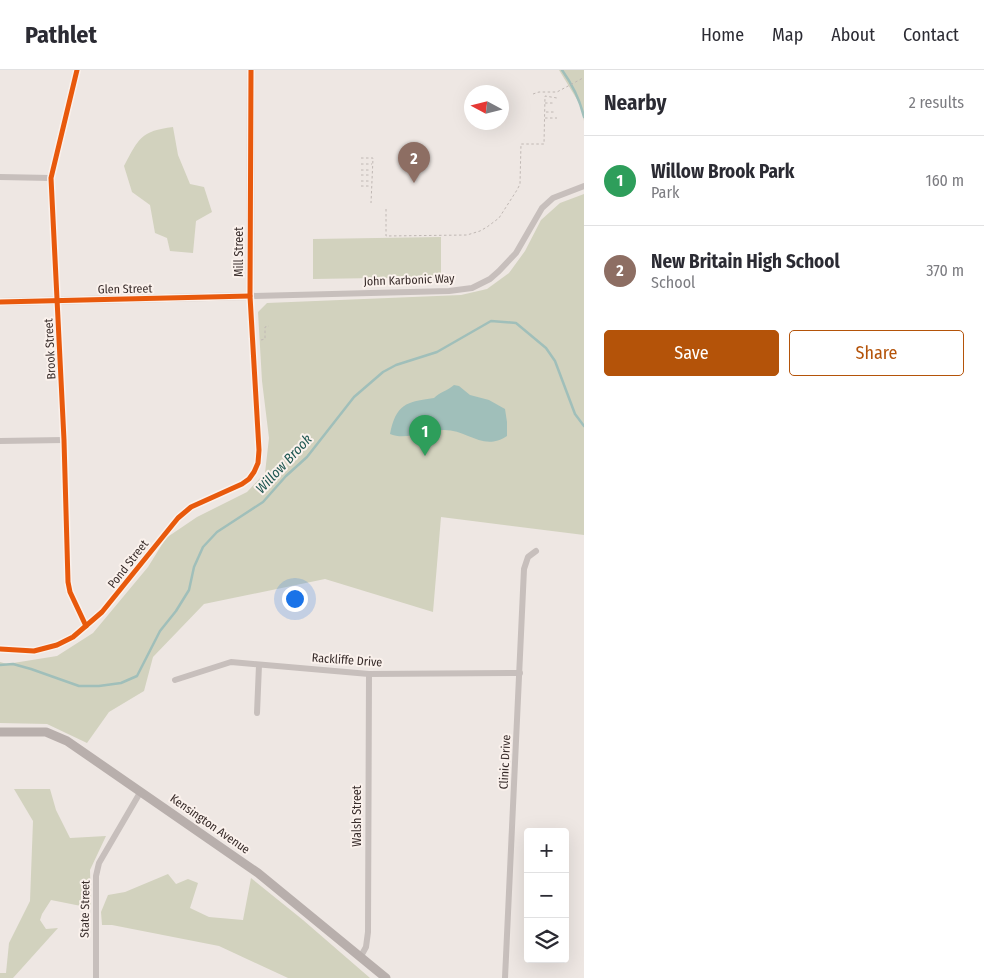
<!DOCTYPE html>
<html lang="en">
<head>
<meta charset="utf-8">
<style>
	:root { --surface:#fff; --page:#f2f2f3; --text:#2b2b33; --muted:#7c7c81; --line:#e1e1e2; --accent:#b45309 }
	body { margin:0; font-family:"Fira Sans Condensed",sans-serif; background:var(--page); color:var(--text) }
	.controls { position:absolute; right:15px; bottom:15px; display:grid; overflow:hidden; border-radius:5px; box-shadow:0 5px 20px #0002 }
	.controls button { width:45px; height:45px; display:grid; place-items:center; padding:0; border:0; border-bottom:1px solid var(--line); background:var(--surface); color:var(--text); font:25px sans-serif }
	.compass { position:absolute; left:464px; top:15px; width:45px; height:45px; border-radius:50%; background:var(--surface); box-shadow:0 5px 20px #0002; rotate:277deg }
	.you { position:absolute; left:294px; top:528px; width:18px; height:18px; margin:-12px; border:4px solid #fff; border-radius:50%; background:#1a73e8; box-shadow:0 0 0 8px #1a73e833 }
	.badge { display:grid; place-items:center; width:32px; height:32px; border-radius:50%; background:var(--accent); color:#fff; font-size:16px; font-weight:700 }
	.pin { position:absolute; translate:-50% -41px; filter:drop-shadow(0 1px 2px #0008) }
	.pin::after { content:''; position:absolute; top:26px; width:18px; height:15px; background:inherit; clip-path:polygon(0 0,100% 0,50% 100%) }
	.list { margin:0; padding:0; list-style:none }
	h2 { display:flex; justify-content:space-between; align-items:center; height:65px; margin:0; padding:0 20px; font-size:21px }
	h2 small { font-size:16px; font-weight:400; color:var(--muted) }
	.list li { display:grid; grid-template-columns:32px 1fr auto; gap:15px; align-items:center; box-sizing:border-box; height:90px; padding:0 20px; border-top:1px solid var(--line) }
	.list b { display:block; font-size:19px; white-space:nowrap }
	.list p { margin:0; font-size:16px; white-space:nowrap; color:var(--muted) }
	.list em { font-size:16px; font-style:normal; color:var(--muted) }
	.actions { display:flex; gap:10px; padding:15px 20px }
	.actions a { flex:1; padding:11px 0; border:1px solid var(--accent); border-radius:5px; text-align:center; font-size:18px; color:var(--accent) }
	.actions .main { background:var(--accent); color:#fff }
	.icon { flex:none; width:28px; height:28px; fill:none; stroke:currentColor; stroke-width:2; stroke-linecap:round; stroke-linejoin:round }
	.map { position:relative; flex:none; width:584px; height:908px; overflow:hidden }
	header { display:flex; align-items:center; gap:30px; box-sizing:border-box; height:70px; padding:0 25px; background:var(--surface); border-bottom:1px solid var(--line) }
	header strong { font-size:24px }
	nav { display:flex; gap:28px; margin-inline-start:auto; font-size:18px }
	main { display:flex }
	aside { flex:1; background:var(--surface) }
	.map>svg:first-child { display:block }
	.green { fill:#d2d2be }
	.water { fill:#a0bfba }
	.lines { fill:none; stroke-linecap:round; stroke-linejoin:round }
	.stream { stroke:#a0bfba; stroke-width:2.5 }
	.path { stroke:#c0b8b4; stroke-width:1; stroke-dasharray:2.5 2.5; stroke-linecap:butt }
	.minor { stroke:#c7bfbc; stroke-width:6 }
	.tertiary { stroke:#c7bfbc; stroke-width:8 }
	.secondary { stroke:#b8afac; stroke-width:9 }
	.cycleway-casing { stroke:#faf1ec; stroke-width:8 }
	.cycleway { stroke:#e8590c; stroke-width:5 }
	.labels { text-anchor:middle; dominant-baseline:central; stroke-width:4; stroke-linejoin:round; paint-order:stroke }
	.street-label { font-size:12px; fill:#382c2a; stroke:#faf1ec }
	.water-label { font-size:14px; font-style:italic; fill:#215853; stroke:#faf1ec }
</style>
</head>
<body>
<header>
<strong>Pathlet</strong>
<nav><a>Home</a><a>Map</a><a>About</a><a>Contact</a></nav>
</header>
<main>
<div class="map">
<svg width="584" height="908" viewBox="0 0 584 908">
	<rect width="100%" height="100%" fill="#eee7e3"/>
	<g class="green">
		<polygon points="559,0 584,0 584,51 581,36"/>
		<path d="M173,57L178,85L190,114L204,117L212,142L196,151L193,183L170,181L167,168L155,163L150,135L132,122L124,96C139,68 141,61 173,57Z"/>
		<polygon points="584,124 584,465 441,447 433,542 325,509 204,534 153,587 144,621 109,642 87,673 47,654 0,653 0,592 7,594 57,586 93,563 148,497 166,468 197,447 247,422 265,403 269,368 262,311 258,242 267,233 461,225 487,219 509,203 525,181 541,150 560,133"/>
		<polygon points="441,167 441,207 313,209 313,169"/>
		<polygon points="14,719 50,719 56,740 70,768 106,766 90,800 91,838 51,830 42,844 40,850 46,859 58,858 13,908 0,908 0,903 6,903 9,873 30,831 33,751"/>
		<polygon points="168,804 176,814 188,809 198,813 190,838 209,847 243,850 251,808 303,850 370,908 288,908 219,876 112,855 102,855 101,842 108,825 125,822"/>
	</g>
	<path class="water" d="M454,315L459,316L470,325L489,330L505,339L507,352V366C483,382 469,360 444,360C427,360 406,371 390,364C396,334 406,332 434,328C440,322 447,321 454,315Z"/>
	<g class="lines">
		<g class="stream">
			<path d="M562,0C572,14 580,30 584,47"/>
			<polyline points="0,595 13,594 31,599 79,616 99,616 121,613 137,606 160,561 176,541 189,520 194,497 203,477 217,462 263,432 286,406 307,387 354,327 383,302 396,295 437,282 491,251 516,253 546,278 555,291 575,344 584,356"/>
		</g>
		<g class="path">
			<polyline points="533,24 539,22 557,22 583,8"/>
			<polyline points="545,33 555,33"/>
			<polyline points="546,42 556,42"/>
			<polyline points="545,48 557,48"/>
			<polyline points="361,88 373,88 371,133"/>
			<polyline points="361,94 372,94"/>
			<polyline points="361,100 371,100"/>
			<polyline points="361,105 371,105"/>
			<polyline points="361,111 371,111"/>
			<polyline points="361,116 371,116"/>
			<polyline points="386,139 386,166 467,165 480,161 487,157 499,148 517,120 520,114 521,74 544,74 545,26 557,28"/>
			<polyline points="261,270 265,269 265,257 269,256"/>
		</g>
		<g class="minor">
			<polyline points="77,0 51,108 64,370 68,512 70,522 86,556"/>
			<polyline points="0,107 51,108"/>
			<polyline points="0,371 64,370"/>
			<polyline points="0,579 34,581 57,575 73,567 102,542 178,448 191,437 242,414 249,409 254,402 258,393 259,380 250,226 449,221 472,218 490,209 499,201 516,183 542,138 553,128 584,116"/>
			<polyline points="175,610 231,592 369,604 520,603"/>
			<polyline points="257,643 259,595"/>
			<polyline points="361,886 366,877 368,862 369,604"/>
			<polyline points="96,908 96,806 99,793 141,721"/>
			<polyline points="505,908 524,499 528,487 536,481"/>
		</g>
		<polyline class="tertiary" points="0,232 250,226 251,0"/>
		<polyline class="secondary" points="0,662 46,662 67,671 258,803 386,908"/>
		<g class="cycleway-casing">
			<g id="cycleway">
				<polyline points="77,0 51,108 64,370 68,512 70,522 86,556"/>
				<polyline points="0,232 250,226"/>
				<polyline points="0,579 34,581 57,575 73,567 102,542 178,448 191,437 242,414 249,409 254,402 258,393 259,380 250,226 251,0"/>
			</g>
		</g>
		<use href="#cycleway" class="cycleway"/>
	</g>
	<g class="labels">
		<g class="street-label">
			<text transform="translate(239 182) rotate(-90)">Mill Street</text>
			<text transform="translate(409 210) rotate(-2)">John Karbonic Way</text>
			<text transform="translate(125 219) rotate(-1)">Glen Street</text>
			<text transform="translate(50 279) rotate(-93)">Brook Street</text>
			<text transform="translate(128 494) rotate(-52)">Pond Street</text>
			<text transform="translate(347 590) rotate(4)">Rackliffe Drive</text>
			<text transform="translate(505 692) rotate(-87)">Clinic Drive</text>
			<text transform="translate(357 746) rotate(-90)">Walsh Street</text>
			<text transform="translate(210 754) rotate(35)">Kensington Avenue</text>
			<text transform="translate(85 839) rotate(-89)">State Street</text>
		</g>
		<g class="water-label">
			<text transform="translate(284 394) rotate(-47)">Willow Brook</text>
		</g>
	</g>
</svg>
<div class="controls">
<button>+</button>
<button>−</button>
<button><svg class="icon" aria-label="layers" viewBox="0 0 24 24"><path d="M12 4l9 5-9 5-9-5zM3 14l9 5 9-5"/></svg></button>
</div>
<svg class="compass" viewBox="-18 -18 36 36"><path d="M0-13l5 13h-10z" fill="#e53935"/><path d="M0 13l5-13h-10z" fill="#7c7c81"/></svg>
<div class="you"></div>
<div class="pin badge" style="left:425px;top:386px;background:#2e9e5b">1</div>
<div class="pin badge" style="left:414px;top:113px;background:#8d6e63">2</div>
</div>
<aside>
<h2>Nearby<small>2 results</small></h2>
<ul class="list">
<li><span class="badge" style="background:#2e9e5b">1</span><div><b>Willow Brook Park</b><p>Park</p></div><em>160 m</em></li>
<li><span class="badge" style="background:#8d6e63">2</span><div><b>New Britain High School</b><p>School</p></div><em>370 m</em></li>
</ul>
<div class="actions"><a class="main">Save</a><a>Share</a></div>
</aside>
</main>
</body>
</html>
